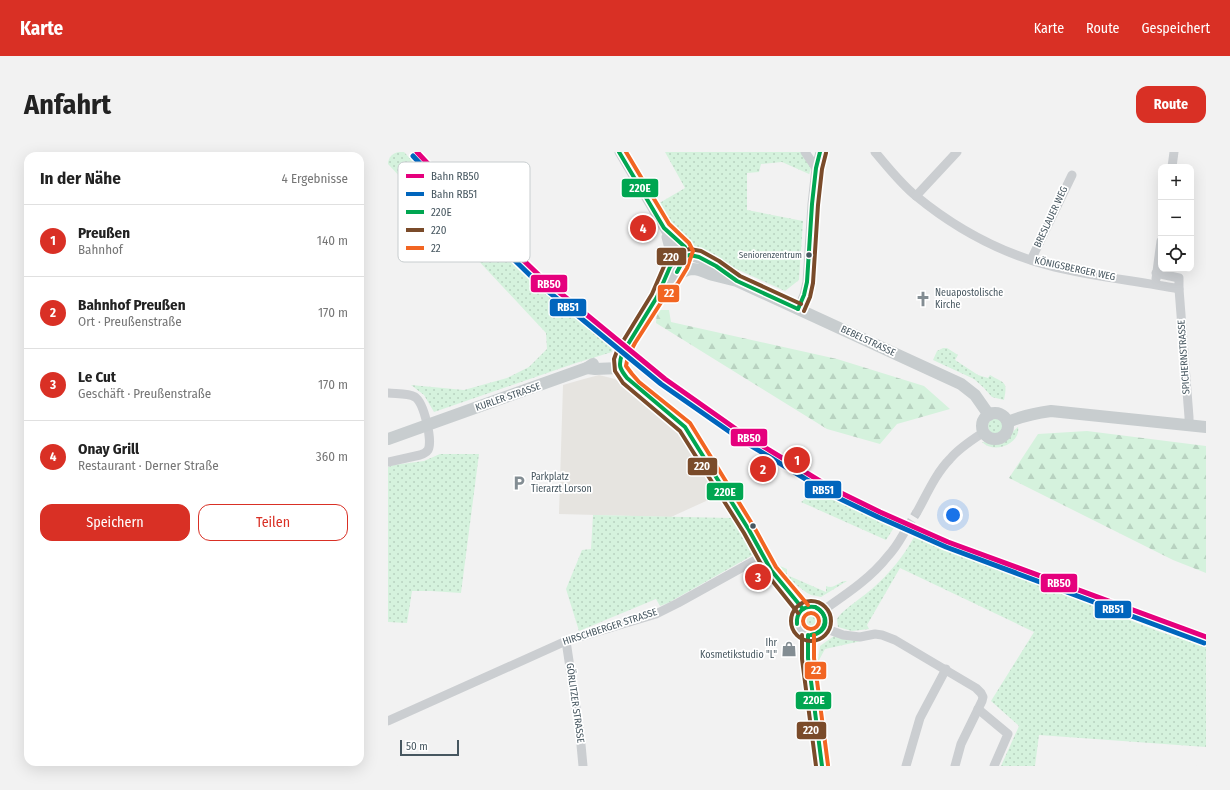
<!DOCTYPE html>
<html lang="de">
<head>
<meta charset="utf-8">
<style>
	:root { --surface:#fff; --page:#f2f2f2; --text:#222; --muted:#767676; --line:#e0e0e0; --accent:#d93025 }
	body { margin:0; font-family:"Fira Sans Condensed",sans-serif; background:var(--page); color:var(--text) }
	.controls { position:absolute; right:12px; top:12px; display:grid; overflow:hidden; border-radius:8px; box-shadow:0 4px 16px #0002 }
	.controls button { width:36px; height:36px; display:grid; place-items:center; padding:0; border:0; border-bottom:1px solid var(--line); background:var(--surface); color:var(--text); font:20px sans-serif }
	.scale { position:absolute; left:12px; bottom:10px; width:59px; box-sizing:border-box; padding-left:4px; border:2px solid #475760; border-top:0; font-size:11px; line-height:14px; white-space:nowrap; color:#475760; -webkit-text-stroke:3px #fff; paint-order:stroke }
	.you { position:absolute; left:565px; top:363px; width:14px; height:14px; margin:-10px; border:3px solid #fff; border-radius:50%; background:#1a73e8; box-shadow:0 0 0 6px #1a73e833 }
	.badge { display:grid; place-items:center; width:26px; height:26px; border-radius:50%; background:var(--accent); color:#fff; font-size:13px; font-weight:700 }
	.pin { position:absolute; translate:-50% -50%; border:2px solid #fff; box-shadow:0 1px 4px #0006 }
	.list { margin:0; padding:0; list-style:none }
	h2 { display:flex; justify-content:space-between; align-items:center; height:52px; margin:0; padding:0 16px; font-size:17px }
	h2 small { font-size:13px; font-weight:400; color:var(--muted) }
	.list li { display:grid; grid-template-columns:26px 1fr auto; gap:12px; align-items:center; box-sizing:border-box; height:72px; padding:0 16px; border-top:1px solid var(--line) }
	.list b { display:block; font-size:15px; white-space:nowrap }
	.list p { margin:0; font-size:13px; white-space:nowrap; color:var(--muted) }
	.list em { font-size:13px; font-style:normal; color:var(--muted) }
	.actions { display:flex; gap:8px; padding:12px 16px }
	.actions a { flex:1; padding:9px 0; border:1px solid var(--accent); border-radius:12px; text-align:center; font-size:14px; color:var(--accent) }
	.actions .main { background:var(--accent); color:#fff }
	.icon { flex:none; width:22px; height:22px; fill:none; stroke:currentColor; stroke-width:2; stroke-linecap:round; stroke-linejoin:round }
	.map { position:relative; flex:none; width:818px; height:614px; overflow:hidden; border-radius:12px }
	header { display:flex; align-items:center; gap:24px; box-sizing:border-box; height:56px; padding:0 20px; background:var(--accent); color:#fff }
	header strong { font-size:19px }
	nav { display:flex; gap:22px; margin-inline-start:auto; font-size:14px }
	.intro { display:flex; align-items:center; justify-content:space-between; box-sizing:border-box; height:96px; padding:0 24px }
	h1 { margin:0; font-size:28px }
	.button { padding:10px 18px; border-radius:12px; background:var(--accent); color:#fff; font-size:14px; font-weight:700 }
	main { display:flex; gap:24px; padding:0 24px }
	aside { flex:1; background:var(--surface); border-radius:12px; box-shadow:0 4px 16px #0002 }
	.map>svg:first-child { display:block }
	.commercial { fill:#e6e4e0 }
	.grass { fill:url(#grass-dots) }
	.forest { fill:url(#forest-firs) }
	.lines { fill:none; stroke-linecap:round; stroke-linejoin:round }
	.minor-tunnel { stroke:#c7cbce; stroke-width:9; stroke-dasharray:9 4.5; stroke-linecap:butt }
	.minor { stroke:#cbced1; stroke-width:9 }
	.major { stroke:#c8cdcf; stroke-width:12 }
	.bus-1-casing { stroke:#fff; stroke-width:7 }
	.bus-2-casing { stroke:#fff; stroke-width:7 }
	.bus-3-casing { stroke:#fff; stroke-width:7 }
	.bus-1 { stroke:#00a651; stroke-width:4 }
	.bus-2 { stroke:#7a4b2a; stroke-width:4 }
	.bus-3 { stroke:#f26522; stroke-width:4 }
	.rail-1-casing { stroke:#fff; stroke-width:8 }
	.rail-2-casing { stroke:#fff; stroke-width:8 }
	.rail-1 { stroke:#e5007d; stroke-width:5 }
	.rail-2 { stroke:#0065bd; stroke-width:5 }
	.bus-dot { fill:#475760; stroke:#fff; stroke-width:1.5 }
	.labels { text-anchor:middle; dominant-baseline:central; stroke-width:3.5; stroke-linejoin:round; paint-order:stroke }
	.bus-label { font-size:9px; fill:#475760; stroke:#fff; text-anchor:end }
	.street-label { font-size:10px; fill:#475760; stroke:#fff }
	.poi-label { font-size:10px; fill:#475760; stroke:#fff; text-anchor:start }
	.key { fill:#fff; stroke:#c8cdcf; stroke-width:1 }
	.key-label { font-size:11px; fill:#475760 }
	.line-badge { stroke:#fff; stroke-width:1.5 }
	.badge-label { font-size:11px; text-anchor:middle; font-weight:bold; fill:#fff }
</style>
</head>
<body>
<header>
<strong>Karte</strong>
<nav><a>Karte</a><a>Route</a><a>Gespeichert</a></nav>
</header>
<div class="intro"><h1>Anfahrt</h1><a class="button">Route</a></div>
<main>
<aside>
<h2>In der Nähe<small>4 Ergebnisse</small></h2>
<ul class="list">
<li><span class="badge">1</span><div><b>Preußen</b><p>Bahnhof</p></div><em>140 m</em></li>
<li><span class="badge">2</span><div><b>Bahnhof Preußen</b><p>Ort · Preußenstraße</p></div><em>170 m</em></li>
<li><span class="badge">3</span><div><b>Le Cut</b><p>Geschäft · Preußenstraße</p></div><em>170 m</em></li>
<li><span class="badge">4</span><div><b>Onay Grill</b><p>Restaurant · Derner Straße</p></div><em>360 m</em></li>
</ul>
<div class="actions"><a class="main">Speichern</a><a>Teilen</a></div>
</aside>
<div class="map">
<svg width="818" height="614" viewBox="0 0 818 614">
	<defs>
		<pattern id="grass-dots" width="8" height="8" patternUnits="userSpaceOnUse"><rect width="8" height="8" fill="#d5f2dd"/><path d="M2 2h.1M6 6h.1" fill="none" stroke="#b8d2c0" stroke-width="1.8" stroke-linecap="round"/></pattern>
		<pattern id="forest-firs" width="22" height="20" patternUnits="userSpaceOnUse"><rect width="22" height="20" fill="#d5f2dd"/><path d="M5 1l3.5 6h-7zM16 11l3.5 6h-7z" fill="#b8d2c0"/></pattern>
	</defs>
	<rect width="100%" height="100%" fill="#f2f2f2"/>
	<polygon class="commercial" points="211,223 227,227 286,272 302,295 329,344 283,365 171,362 175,233 196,227"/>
	<g class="grass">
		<polygon points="0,0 16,0 59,46 106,93 121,101 197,174 224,194 224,200 188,211 46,260 36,243 23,233 76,238 119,226 141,215 159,197 158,181 0,12"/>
		<polygon points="277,0 413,0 424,14 421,22 394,10 373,12 371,20 359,21 359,58 415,69 411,128 397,139 331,109 303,92 286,74 268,53 297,36"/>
		<path d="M555,196H559L570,203L567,208L590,223L600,226L602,223C617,232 620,229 616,248L604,245L596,236L586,227L545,208L549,199Z"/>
		<circle cx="608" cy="274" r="8"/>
		<path d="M630,275C633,291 607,303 594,290C599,290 603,291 607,291C619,292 622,281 630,275Z"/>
		<polygon points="52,302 91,302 73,441 43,439 24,439 19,471 0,470 0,315 6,313 36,309"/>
		<polygon points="432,336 486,365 507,374 498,388 413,350"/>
		<polygon points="205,363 343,366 365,403 280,451 272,454 268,447 191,479 178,437 194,398 203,397"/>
		<path d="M527,383L767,478L805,491L818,495V595L651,583L647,614H613L631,574L603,549L646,480L512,416L479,473L481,477L464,479L450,475L449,467L451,464C461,453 474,446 485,436C501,422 517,403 527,383Z"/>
		<path d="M392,414L399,417V423L438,440V434C447,438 451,428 459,429L433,445C430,444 426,444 423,443C414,439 397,423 392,414Z"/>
		<circle cx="424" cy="469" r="8"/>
		<polygon points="446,484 461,488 473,489 437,497 430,510 430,508 432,494"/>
	</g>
	<g class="forest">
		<polygon points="269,158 281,158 283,170 449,207 536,234 562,257 509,272 492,292 439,277 268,171"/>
		<polygon points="699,279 818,294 818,421 785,408 621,326 650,282"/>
	</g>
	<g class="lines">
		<polyline class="minor-tunnel" points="519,376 529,360"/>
		<g class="minor">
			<polyline points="231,0 284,90 297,104"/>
			<polyline points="417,0 428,16"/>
			<path d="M487,0C500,15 513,32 528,44C568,77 615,102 666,115C707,125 750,129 791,137V126L768,121"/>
			<polyline points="784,15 786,0"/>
			<polyline points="528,44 569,0"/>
			<polyline points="285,83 307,103"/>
			<polyline points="278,85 282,100 282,115"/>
			<polyline points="643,108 684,23"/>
			<polyline points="768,127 773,89"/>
			<polyline points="791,137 801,265 801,273"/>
			<polyline points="410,157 416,143 419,130 424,52 428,16 432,0"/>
			<polyline points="232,216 239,226 247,234 297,275 361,378 383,418 394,432 415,457"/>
			<path d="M0,241C8,242 20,241 27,245C36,251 45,289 40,298C38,301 35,302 32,303L0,310"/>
			<path d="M529,360C539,342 548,321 562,307C571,296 584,288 596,280"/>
			<circle cx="423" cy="469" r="14"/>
			<path d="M434,459C457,443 482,427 500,404C508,396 513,386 519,376"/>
			<polyline points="436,476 455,483 472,485 487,482 494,483 507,488 588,536 593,541 595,545 594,549 573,592 567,614"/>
			<polyline points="420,483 420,506 434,614"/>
			<polyline points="178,489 192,582 195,614"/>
			<polyline points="590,557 620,582 606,614"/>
			<polyline points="0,569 178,489 268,462 290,451 375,404"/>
			<polyline points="518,614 532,566 558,517"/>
		</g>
		<g class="major">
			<path d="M273,135C276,126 279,116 285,110C302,92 329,115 343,125"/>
			<path d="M199,216L207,217L232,216V208L234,202C246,180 278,118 305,117C312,117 318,121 325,123C333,125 341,127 349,129L573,232L587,243L601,263"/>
			<circle cx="607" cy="274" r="13"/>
			<path d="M620,270C634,264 648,261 663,259L818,275"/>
			<polyline points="0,287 199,216 205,212"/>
		</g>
		<g class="bus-1-casing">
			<g id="bus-1">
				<polyline points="231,0 276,76 297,95 297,105 289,120"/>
				<path d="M410,157L349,129L328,114L311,105L302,103L293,105L289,107L282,115L269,145L234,202C230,214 232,217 239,226L297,275L361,378L383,418L415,457"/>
				<polyline points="410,157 416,143 419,130 424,52 428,16 432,0"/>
				<path d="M409,472C408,461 415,453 427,455"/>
				<polyline points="420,483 420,506 434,614"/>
				<path d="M423,483C439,480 442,462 427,455"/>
				<path d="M423,483C441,481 442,462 427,455"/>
			</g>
		</g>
		<g class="bus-2-casing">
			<g id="bus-2">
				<polyline points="416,159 422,145 425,131 430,53 434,17 438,1"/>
				<circle cx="423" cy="469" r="20"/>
				<polyline points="410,461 378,421 356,381 292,279 235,231 227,219 226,207 229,199 264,142 277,112 285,103 292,99 302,97 313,99 331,109 352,124 413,152"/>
				<polyline points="414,483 414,507 428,614"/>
			</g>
		</g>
		<g class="bus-3-casing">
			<g id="bus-3">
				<polyline points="238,0 281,72 301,91 305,99 299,116 290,131 274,149 247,191 240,204 238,214 244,222 251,230 302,271 366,375 388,415 420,453"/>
				<circle cx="423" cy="469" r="8"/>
				<polyline points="426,483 426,506 440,613"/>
			</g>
		</g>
		<use href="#bus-1" class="bus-1"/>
		<use href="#bus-2" class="bus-2"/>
		<use href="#bus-3" class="bus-3"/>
		<g class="rail-1-casing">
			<polyline id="rail-1" points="29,0 86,61 154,126 277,227 355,282 445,337 492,360 560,390 818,485"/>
		</g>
		<g class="rail-2-casing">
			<polyline id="rail-2" points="25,4 82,65 150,131 273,232 352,287 442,342 490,365 558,395 816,491"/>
		</g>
		<use href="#rail-1" class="rail-1"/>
		<use href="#rail-2" class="rail-2"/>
	</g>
	<defs>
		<g id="church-bare" transform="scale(1.2)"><path d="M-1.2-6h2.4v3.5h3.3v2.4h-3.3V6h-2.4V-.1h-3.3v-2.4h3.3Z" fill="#838d93" stroke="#fff" stroke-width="2.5" paint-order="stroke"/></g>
		<g id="parking-bare" transform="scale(1.2)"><path d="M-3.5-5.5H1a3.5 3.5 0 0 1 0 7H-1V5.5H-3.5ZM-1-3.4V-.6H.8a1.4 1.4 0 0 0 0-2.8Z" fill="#838d93" stroke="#fff" stroke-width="2.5" paint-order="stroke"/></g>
		<g id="shop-bare" transform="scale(1.2)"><path d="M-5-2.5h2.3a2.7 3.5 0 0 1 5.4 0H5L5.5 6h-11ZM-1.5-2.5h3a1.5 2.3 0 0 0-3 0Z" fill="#838d93" stroke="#fff" stroke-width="2.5" paint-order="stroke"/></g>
	</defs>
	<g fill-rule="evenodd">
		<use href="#church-bare" x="535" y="147"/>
		<use href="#parking-bare" x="131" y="331"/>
		<use href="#shop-bare" x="401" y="497"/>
	</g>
	<g class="bus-dot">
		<circle cx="421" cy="103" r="3.5"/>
		<circle cx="365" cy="374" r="3.5"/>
	</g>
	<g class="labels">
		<g class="bus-label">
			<text x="414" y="103">Seniorenzentrum</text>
		</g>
		<g class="street-label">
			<text transform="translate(663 65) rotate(-65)">BRESLAUER WEG</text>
			<text transform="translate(687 117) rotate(12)">KÖNIGSBERGER WEG</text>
			<text transform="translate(480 189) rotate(25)">BEBELSTRASSE</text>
			<text transform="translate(796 205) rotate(-94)">SPICHERNSTRASSE</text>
			<text transform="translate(120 245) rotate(-19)">KURLER STRASSE</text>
			<text transform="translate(222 475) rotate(-18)">HIRSCHBERGER STRASSE</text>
			<text transform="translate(187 551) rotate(82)">GÖRLITZER STRASSE</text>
		</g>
		<g class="poi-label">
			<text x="547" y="141">Neuapostolische<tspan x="547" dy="12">Kirche</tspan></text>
			<text x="143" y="325">Parkplatz<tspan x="143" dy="12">Tierarzt Lorson</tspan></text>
			<text x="389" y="491" text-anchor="end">Ihr<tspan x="389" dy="12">Kosmetikstudio "L"</tspan></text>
		</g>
	</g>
	<rect x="10" y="10" width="132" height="100" rx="6" class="key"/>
	<rect x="18" y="22" width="18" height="4" fill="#e5007d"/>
	<rect x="18" y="40" width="18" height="4" fill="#0065bd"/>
	<rect x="18" y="58" width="18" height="4" fill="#00a651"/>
	<rect x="18" y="76" width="18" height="4" fill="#7a4b2a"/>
	<rect x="18" y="94" width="18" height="4" fill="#f26522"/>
	<g class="key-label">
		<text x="43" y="28">Bahn RB50</text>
		<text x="43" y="46">Bahn RB51</text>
		<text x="43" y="64">220E</text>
		<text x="43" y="82">220</text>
		<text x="43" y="100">22</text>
	</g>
	<g class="line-badge">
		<rect x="233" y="26" width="38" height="20" rx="4" fill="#00a651"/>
		<rect x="268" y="95" width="31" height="19" rx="4" fill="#7a4b2a"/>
		<rect x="142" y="122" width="38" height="19" rx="4" fill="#e5007d"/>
		<rect x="269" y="132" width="23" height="19" rx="4" fill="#f26522"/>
		<rect x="161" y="146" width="38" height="19" rx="4" fill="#0065bd"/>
		<rect x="342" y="276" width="38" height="19" rx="4" fill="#e5007d"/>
		<rect x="299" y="305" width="31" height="19" rx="4" fill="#7a4b2a"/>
		<rect x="416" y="328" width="38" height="19" rx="4" fill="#0065bd"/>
		<rect x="318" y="330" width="38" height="19" rx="4" fill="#00a651"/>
		<rect x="652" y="421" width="38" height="20" rx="4" fill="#e5007d"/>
		<rect x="706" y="448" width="38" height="19" rx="4" fill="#0065bd"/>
		<rect x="416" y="509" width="23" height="19" rx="4" fill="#f26522"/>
		<rect x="407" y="539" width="37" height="19" rx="4" fill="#00a651"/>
		<rect x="408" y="569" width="31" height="19" rx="4" fill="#7a4b2a"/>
	</g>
	<g class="badge-label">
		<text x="252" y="40">220E</text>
		<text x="283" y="109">220</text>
		<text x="161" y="136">RB50</text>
		<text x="281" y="145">22</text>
		<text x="180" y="159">RB51</text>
		<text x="361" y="290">RB50</text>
		<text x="314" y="318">220</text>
		<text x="435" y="342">RB51</text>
		<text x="337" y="344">220E</text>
		<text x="671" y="435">RB50</text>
		<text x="725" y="461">RB51</text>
		<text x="428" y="522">22</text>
		<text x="426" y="552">220E</text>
		<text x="423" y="582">220</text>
	</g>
</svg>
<div class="controls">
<button>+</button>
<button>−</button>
<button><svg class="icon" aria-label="locate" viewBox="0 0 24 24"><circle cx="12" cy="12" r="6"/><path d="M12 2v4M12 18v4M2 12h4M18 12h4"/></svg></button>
</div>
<div class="scale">50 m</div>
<div class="you"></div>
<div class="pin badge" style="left:409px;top:308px">1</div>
<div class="pin badge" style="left:375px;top:317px">2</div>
<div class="pin badge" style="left:370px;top:425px">3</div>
<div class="pin badge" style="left:255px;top:76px">4</div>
</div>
</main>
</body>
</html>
